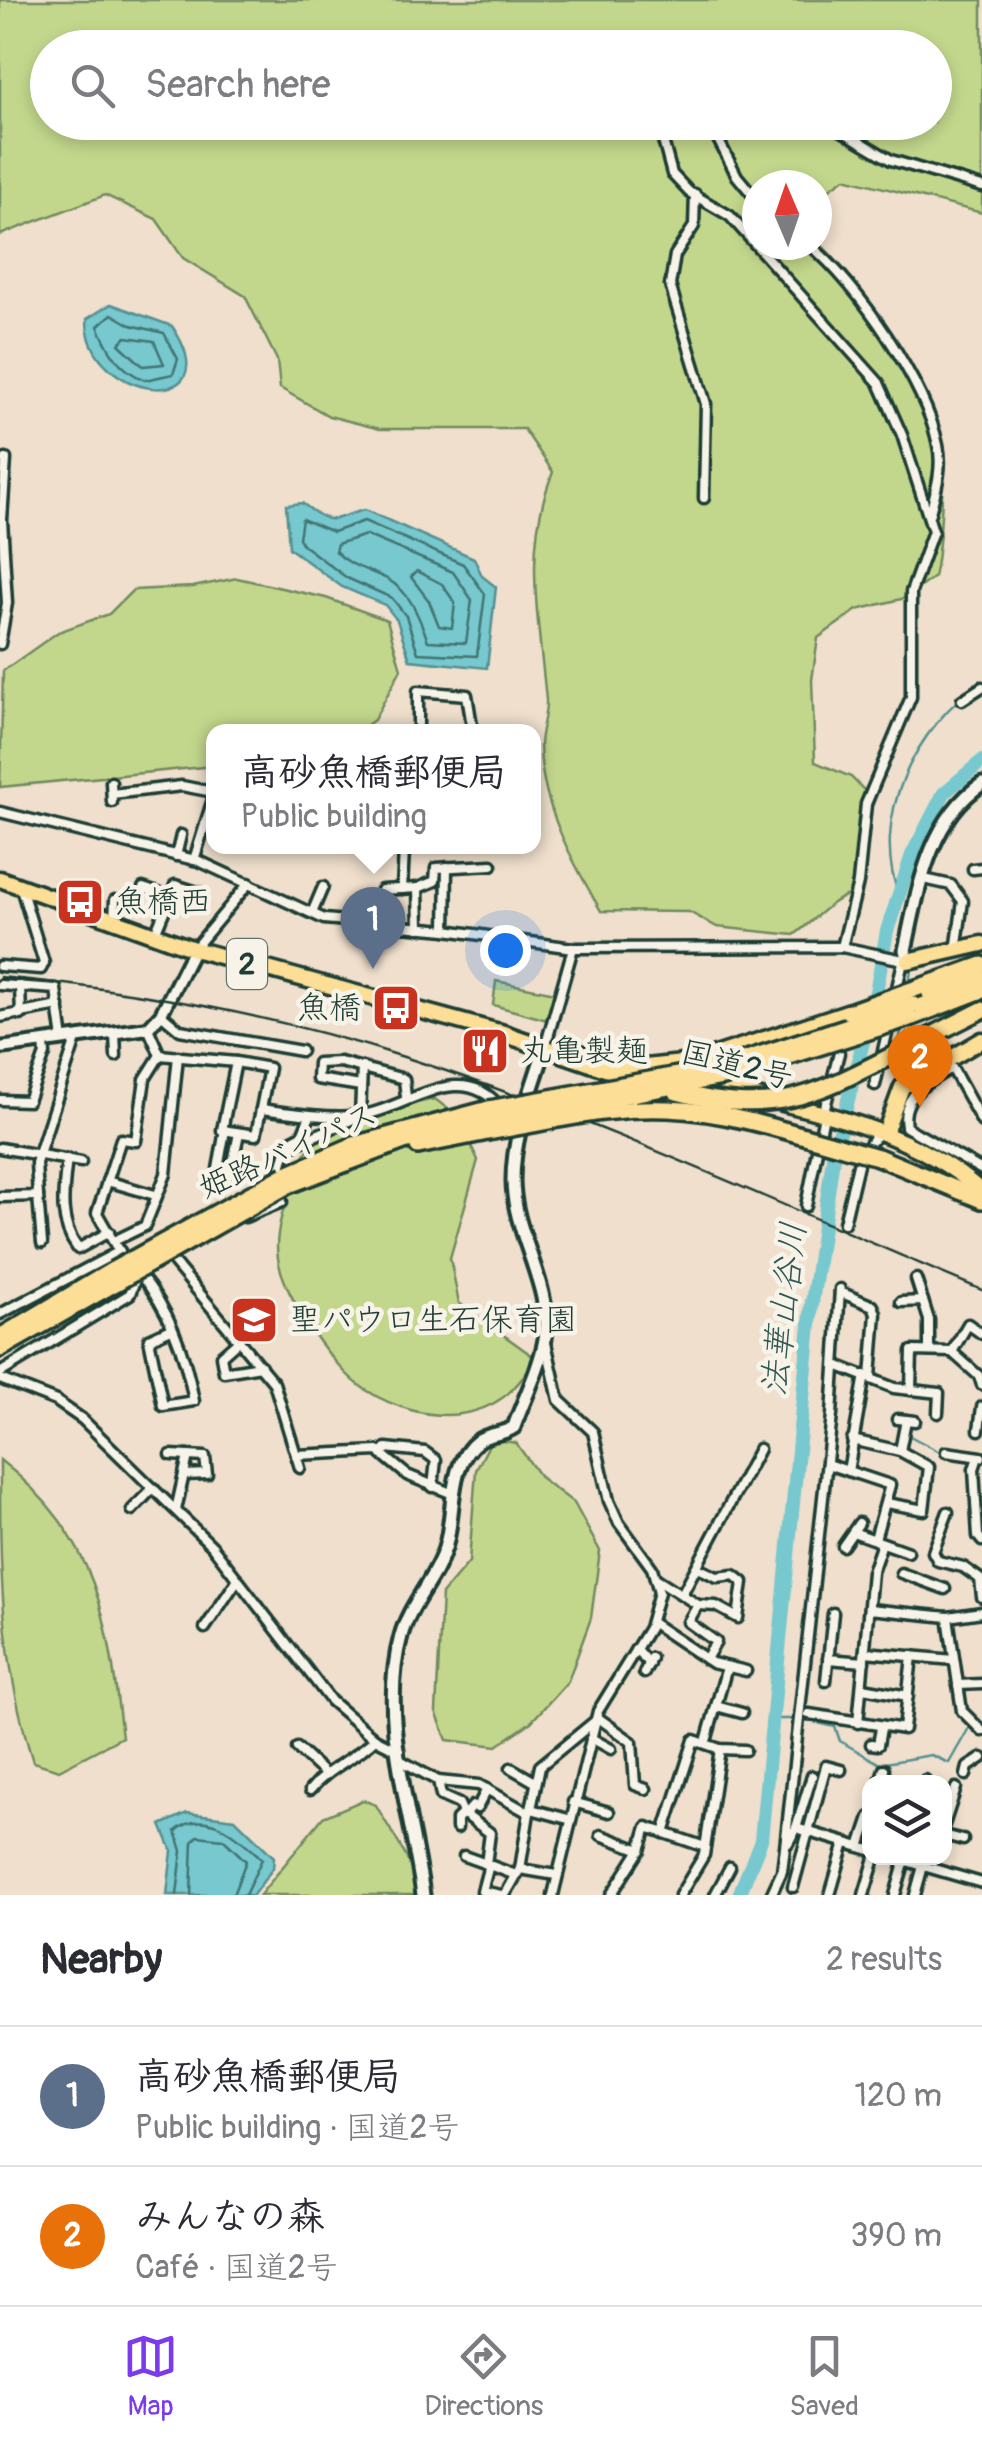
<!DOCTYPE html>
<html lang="en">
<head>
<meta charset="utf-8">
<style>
	:root { --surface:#fff; --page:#f2f2f3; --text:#2b2b33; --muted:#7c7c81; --line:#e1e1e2; --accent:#7c3aed }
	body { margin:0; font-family:Pangolin,"Klee One",sans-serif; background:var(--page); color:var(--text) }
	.controls { position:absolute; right:30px; bottom:30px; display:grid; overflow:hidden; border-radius:20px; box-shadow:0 5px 15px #0003 }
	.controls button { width:90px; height:90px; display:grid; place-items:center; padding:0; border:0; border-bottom:2px solid var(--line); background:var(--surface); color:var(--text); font:50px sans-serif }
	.compass { position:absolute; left:742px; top:170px; width:90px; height:90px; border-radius:50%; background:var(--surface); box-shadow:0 5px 15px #0003; rotate:358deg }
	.you { position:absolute; left:505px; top:950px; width:35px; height:35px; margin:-25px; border:8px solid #fff; border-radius:50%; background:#1a73e8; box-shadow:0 0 0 15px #1a73e833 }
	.badge { display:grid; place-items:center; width:65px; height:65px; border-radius:50%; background:var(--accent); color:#fff; font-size:32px; font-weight:700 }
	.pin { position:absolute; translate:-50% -82px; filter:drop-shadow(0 2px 5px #0008) }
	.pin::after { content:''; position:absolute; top:52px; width:35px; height:30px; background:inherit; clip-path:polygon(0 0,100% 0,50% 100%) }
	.popup { position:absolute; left:206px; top:724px; width:335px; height:130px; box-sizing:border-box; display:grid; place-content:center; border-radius:20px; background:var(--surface); filter:drop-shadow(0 2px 8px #0005); font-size:32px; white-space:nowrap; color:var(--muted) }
	.popup b { font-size:38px; color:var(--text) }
	.popup::after { content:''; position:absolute; left:50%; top:100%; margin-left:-20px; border:20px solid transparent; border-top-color:var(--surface) }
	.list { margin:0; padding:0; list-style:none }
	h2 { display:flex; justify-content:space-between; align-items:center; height:130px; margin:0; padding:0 40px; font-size:42px }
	h2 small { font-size:32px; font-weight:400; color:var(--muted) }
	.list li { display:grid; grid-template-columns:65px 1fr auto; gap:30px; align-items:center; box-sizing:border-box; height:140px; padding:0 40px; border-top:2px solid var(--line) }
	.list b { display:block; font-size:38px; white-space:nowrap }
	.list p { margin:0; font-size:32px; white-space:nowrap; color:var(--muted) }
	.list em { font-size:32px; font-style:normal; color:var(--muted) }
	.icon { flex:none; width:55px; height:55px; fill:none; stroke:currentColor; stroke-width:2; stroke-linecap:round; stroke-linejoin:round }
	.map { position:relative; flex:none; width:982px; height:1895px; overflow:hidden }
	.search { position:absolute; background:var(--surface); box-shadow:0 5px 15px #0003; left:30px; right:30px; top:30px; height:110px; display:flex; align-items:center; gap:25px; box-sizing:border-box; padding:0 35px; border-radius:55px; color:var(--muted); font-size:38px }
	.sheet { height:410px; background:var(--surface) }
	nav { display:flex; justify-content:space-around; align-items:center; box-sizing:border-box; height:140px; border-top:2px solid var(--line); background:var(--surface); font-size:28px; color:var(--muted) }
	nav a { display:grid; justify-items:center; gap:5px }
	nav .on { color:var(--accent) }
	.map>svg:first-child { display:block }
	.green { fill:#c3d78c; stroke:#718a60; stroke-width:2.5; fill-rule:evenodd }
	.water { fill:#77c8cf; stroke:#549091; stroke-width:2.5 }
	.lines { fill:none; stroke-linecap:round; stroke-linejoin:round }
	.shore { stroke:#427572; stroke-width:2.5 }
	.stream { stroke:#549091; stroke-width:2.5 }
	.river { stroke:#77c8cf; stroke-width:14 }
	.minor-casing { stroke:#1f3d34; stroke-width:15 }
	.tertiary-casing { stroke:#1f3d34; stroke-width:18 }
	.secondary-casing { stroke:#1f3d34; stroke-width:19 }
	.trunk-casing { stroke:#1f3d34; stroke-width:21 }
	.motorway-casing { stroke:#1f3d34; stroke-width:22 }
	.minor { stroke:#f7f3e8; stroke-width:8 }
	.tertiary { stroke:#f7f3e8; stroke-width:10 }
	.secondary { stroke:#f7f3e8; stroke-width:11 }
	.trunk { stroke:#fcde96; stroke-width:14 }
	.motorway { stroke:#fcde96; stroke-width:15 }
	.rail { stroke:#1f3d34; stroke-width:2.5 }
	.motorway-bridge-casing { stroke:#1f3d34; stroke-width:22; stroke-linecap:butt }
	.motorway-bridge { stroke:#fcde96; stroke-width:15 }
	.labels { text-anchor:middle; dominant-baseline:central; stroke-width:9; stroke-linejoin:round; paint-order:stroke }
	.shield { fill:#f7f3e8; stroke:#60746a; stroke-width:2.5 }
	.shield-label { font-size:30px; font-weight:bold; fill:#1f3d34 }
	.poi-label { font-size:32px; fill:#1f3d34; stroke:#f7f3e8; text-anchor:start }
	.street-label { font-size:32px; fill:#1f3d34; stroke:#f7f3e8 }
	.water-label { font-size:35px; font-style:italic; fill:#315953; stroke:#f7f3e8 }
</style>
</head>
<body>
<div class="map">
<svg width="982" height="1895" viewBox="0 0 982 1895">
	<rect width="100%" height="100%" fill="#efdfcc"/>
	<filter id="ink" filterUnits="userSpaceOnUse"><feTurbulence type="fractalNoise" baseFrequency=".01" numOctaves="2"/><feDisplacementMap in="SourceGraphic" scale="20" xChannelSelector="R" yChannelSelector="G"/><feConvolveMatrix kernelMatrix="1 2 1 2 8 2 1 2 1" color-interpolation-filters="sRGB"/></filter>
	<g filter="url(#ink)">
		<g class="green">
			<path d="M0,0H982V213L845,178L817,198V185H757V245H817V241C867,288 928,378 941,446C945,470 940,553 934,577L905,598L857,610L818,638L812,680L815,762L851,777L874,800L858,848L850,894C828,902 814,921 794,935L717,927L689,912L601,911C572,861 541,805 540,746C540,730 547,715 546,700C539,621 522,548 553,472L524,429H380L329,416L280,388L277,360L245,296L183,258L156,219L105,195L0,235ZM48,48H934V122H48Z"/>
			<polygon points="237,578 326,598 387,620 401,669 374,720 359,731 213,732 213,766 0,787 3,671 58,632 109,614 133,590 193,587"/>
			<polygon points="496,981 555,993 547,1020 493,1005"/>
			<path d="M435,1099L457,1116L478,1160L450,1258L459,1303L534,1357C504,1428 424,1427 366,1390C334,1370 283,1296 278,1258C274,1236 284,1203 293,1184C298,1171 303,1151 314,1144C351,1117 392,1108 435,1099Z"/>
			<polygon points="492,1439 516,1443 541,1478 574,1503 600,1551 591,1618 568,1681 531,1722 497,1746 447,1740 436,1712 442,1594 469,1562 476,1470"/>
			<path d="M0,1460C99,1538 108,1618 122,1737L59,1770L33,1762C0,1656 0,1572 0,1460Z"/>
			<path d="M363,1800L376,1805C392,1835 414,1861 419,1895H260L323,1817Z"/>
		</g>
		<g class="water">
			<path d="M111,304L172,326C234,419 86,401 87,319Z"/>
			<path d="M302,503C337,530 330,517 365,510L474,558L482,576L496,587L487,668L410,660L397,620L385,605L342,587L289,548L286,505Z"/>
			<polygon points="187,1813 235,1819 274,1857 273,1868 253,1895 167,1895 172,1851 161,1825"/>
		</g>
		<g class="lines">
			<g class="shore">
				<path d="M112,314L131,325L164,333L178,359L173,374L145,380C119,370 108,350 98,326Z"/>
				<polygon points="126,337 154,341 164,364 143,366 119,344"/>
				<polygon points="302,519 333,532 364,521 463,564 485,594 477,656 418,653 406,616 392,598 347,578 303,545 299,538"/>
				<path d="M366,535L453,572L472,600L466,643L428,641C417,612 409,586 376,574C359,567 348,564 335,551L337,544Z"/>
				<polygon points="417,571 442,584 455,603 452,628 439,626 429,601 411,577"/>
				<path d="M177,1895L182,1851L176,1831C206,1805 240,1838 262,1859L245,1895"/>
				<polyline points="191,1895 193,1841 198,1836 223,1839 246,1861 233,1895"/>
			</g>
			<g class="stream">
				<path d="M900,898C868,820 915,727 982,681"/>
				<polyline points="963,941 982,936"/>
				<polyline points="916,949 949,943"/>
				<polyline points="909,983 911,970"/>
				<polyline points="899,1042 902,1026"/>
				<polyline points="896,1060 903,1072"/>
				<polyline points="908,1435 942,1453"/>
				<polyline points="949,1456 982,1465"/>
				<polyline points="773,1719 795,1719"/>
				<polyline points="805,1720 835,1727 840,1741 880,1764 931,1755 949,1763 970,1726"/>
			</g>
			<polyline class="river" points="739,1895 761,1840 812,1303 833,1158 876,992 887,931 912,855 944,793 982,761"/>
			<g class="minor-casing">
				<g id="minor">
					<polyline points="696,48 707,39 729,48"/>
					<polyline points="658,122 672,174 689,192 730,216 879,383 902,435 933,531 911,592 911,697 866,804 858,883 842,947"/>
					<polyline points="709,122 737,176 757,200"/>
					<polyline points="827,122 891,160 982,187"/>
					<polyline points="695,194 694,226 675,255 670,285 706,404 704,498"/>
					<path d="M810,245C858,285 925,382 938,445C943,468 936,490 930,513"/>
					<polyline points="0,644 7,603 2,520 6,459"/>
					<polyline points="962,700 982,687"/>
					<polyline points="418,732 418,691 467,695 473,732"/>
					<polyline points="111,782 112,802"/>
					<polyline points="112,794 182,786 213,792"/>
					<polyline points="0,812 199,861 324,919 446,930 573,948 842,947 908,961"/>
					<polyline points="397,846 404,850 402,889"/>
					<polyline points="176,856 181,835"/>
					<polyline points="194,860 213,799"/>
					<polyline points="973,869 982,868"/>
					<polyline points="924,879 951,885 963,901 956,951"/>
					<polyline points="143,888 170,897"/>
					<polyline points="418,888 419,928"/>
					<polyline points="312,913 323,887"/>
					<polyline points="114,922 115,900"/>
					<polyline points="376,925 382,890 418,888 435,881 436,868 492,865"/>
					<polyline points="446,930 447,867"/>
					<polyline points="154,936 175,885 201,893"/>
					<polyline points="194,949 249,883"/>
					<polyline points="0,966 41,969 44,963 21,888"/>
					<polyline points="0,985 56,989 63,1040"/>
					<polyline points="20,986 21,1015"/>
					<polyline points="895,996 903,962"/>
					<polyline points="161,1014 180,1030 301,1051"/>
					<polyline points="0,1017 59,1006"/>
					<path d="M148,1028L160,1055L236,1062L222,1130L256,1135L261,1109C292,1113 324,1118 356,1116C404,1112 459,1056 501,1108"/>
					<polyline points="115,1033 116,1056"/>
					<polyline points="546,1044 573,948"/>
					<polyline points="236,1062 269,1068 261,1109"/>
					<polyline points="875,1085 889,1025"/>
					<polyline points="361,1086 317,1079 318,1063 340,1062 404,1079 406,1097"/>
					<polyline points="0,1100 28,1101 45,1054 44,1043"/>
					<polyline points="823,1115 839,1053"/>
					<path d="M982,1122L952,1068C928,1082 900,1095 906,1127L982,1170"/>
					<polyline points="225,1130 218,1169 231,1172 239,1133"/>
					<polyline points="285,1144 302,1135 310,1116"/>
					<polyline points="0,1148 81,1162"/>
					<path d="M67,1159C63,1192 58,1222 78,1249L109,1232"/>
					<polyline points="278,1177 287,1148 360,1116 362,1067"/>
					<polyline points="107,1181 155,1195"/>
					<polyline points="38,1196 42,1243"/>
					<polyline points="0,1197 38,1196 36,1163 76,1039"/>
					<polyline points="806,1206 824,1115"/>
					<polyline points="245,1217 282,1202 280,1190"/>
					<polyline points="844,1223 859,1160 879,1131"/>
					<polyline points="114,1241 145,1226 166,1174 178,1056"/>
					<polyline points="171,1259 274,1383 300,1468"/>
					<polyline points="125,1262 97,1213 121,1139 136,1141 145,1079 160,1055"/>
					<path d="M141,1276C170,1310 186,1358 194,1401L163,1406L149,1339L171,1329"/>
					<polyline points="916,1279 929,1320 929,1351"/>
					<polyline points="840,1292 873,1306 876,1313 871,1377"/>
					<polyline points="901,1302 923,1301"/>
					<polyline points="0,1314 120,1251"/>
					<polyline points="239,1340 221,1356 224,1372 261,1366"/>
					<polyline points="546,1343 559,1400 593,1432 609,1501 619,1523 652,1568 659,1592 649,1628 598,1711 553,1895"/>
					<polyline points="952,1352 968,1324 982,1334"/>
					<polyline points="836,1365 894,1388 939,1393 938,1413"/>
					<polyline points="0,1373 130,1294 135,1280 142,1276"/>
					<polyline points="0,1379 56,1401 82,1419 212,1546 331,1701 375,1739 399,1751"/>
					<polyline points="911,1390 912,1351 952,1352 979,1376 982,1385"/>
					<polyline points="897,1419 915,1421"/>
					<polyline points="979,1430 982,1407"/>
					<polyline points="852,1440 900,1451 929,1467 924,1510 886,1503"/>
					<polyline points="900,1451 906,1420"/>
					<polyline points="946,1452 981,1457"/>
					<polyline points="171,1455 205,1457 207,1474 186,1475"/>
					<polyline points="296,1455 378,1451 407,1475 453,1494"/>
					<polyline points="382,1455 386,1448 425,1452 436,1460 433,1487"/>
					<polyline points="978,1457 974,1469 978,1536 982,1541"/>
					<polyline points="827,1464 890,1485 875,1539"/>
					<polyline points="848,1471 865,1375"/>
					<polyline points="132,1510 153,1488"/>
					<polyline points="176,1510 188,1456"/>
					<polyline points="948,1512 933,1552 938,1561 963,1567 980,1579 982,1597"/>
					<polyline points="853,1532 908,1552"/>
					<polyline points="843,1546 859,1523"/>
					<polyline points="901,1573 945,1589"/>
					<polyline points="657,1579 698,1605 716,1606 738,1618 743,1582 734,1575 717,1577 698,1568"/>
					<polyline points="682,1594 759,1449"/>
					<polyline points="698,1605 688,1622 716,1642 706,1659"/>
					<polyline points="869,1609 948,1617"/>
					<polyline points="982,1612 948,1617 962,1711 982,1731"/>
					<polyline points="651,1622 712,1663 746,1671"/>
					<polyline points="205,1628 238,1579"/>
					<polyline points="636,1649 649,1664"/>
					<polyline points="865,1652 954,1660"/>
					<polyline points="828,1659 864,1662"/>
					<polyline points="644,1673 651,1658"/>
					<polyline points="826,1681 833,1613"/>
					<polyline points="958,1685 982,1684"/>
					<polyline points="863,1688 908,1696"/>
					<polyline points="716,1706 742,1713"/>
					<polyline points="809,1714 904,1729 912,1656"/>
					<polyline points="597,1717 632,1742 635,1785 646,1789"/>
					<polyline points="858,1723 872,1572 882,1543"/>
					<polyline points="591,1738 611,1749"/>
					<polyline points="707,1738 727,1667"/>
					<polyline points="871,1744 878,1745 881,1728"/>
					<polyline points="297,1748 324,1773"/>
					<polyline points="400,1760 438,1781 479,1785 529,1813 531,1809 568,1819"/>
					<polyline points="511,1768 535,1782"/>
					<polyline points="966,1775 968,1767 982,1758"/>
					<polyline points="438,1781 441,1796 459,1804 463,1813 490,1833 486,1864"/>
					<polyline points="880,1782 884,1769"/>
					<polyline points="924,1782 925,1780"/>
					<path d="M310,1790C328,1768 354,1759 375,1739"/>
					<polyline points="573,1802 609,1812"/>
					<polyline points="531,1809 540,1766 595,1721"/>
					<polyline points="465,1815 473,1806 477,1808 487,1789"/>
					<polyline points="944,1825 956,1788"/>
					<polyline points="457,1828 457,1819 463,1813"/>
					<polyline points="796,1828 812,1776"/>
					<polyline points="664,1833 694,1740 720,1749 745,1750"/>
					<polyline points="601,1835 640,1850"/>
					<polyline points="944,1835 963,1840"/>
					<polyline points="788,1843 796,1828 870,1850"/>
					<polyline points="860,1847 870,1817"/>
					<polyline points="464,1856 489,1865 482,1891 501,1895"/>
					<polyline points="896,1858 982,1883"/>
					<polyline points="489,1865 516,1875"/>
					<polyline points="520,1869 529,1813"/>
					<polyline points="793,1887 826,1766 841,1770"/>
					<polyline points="505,1895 520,1869 556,1875"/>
					<polyline points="611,1895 640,1850 647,1827 705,1847"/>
					<polyline points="680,1895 704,1855 720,1749"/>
					<polyline points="715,1895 730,1867"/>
					<polyline points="771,1895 782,1871 785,1847 832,1415 840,1289"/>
					<polyline points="830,1895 845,1843"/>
					<polyline points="864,1895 875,1858"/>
					<polyline points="895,1895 905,1860"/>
					<polyline points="915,1895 923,1866"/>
				</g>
			</g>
			<g class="tertiary-casing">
				<polyline id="tertiary" points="0,1048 148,1028 161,1014 194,949"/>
			</g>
			<g class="secondary-casing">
				<g id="secondary">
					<path d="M908,961L905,950C918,892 928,820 982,784"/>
					<path d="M423,1895C412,1812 378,1720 401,1636C410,1603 435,1580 445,1548C456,1514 446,1464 479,1440C489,1433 503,1435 514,1427C524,1399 540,1368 545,1339C553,1286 513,1234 513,1180C513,1133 533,1088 546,1044"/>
				</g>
			</g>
			<g class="trunk-casing">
				<g id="trunk">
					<polyline points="0,879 194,949 510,1035"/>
					<polyline points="908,961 982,944"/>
					<polyline points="575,1052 651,1071"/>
					<path d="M696,1082C794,1108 904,1122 982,1192"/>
					<polyline points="885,1133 902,1087 982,1040"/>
				</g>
			</g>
			<g class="motorway-casing">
				<g id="motorway">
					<polyline points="920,987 982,965"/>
					<polyline points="913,1005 982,979"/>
					<polyline points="910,1018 982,990"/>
					<polyline points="499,1032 645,1082"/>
					<polyline points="903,1050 982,1010"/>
					<polyline points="641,1068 696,1062 849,1012"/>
					<polyline points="418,1146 493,1131"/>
					<polyline points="878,1157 982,1200"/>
					<polyline points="285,1175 354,1145 489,1109"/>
					<polyline points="291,1184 404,1141 492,1120"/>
					<polyline points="0,1337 113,1270"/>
					<polyline points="0,1349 119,1281"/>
				</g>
			</g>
			<use href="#minor" class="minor"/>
			<use href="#tertiary" class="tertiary"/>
			<use href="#secondary" class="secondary"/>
			<use href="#trunk" class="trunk"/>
			<use href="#motorway" class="motorway"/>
			<path class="rail" d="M0,977C138,990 275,1015 407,1058C603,1121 792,1210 982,1290"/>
			<g class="motorway-bridge-casing">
				<g id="motorway-bridge">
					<polyline points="849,1012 920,987"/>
					<path d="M677,1092C777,1118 816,1094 903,1050"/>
					<polyline points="489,1109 722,1067 913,1005"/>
					<polyline points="492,1120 723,1077 910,1018"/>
					<path d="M493,1131C550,1122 609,1106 668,1109C738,1112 810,1139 878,1157"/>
					<polyline points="113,1270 285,1175"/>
					<polyline points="119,1281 290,1184"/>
				</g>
			</g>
			<use href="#motorway-bridge" class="motorway-bridge"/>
		</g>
	</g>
	<defs>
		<g id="bus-square" transform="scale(2.5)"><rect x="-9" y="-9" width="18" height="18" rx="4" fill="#c8321e" stroke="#f7f3e8"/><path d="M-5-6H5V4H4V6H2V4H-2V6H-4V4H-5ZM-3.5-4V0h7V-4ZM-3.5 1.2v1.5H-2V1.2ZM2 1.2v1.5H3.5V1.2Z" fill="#fff"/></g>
		<g id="restaurant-square" transform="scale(2.5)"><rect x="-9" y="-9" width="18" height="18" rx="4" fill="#c8321e" stroke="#f7f3e8"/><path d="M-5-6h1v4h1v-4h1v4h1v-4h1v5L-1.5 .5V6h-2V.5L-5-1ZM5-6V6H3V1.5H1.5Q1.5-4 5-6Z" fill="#fff"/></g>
		<g id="school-square" transform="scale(2.5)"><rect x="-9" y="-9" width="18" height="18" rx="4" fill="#c8321e" stroke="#f7f3e8"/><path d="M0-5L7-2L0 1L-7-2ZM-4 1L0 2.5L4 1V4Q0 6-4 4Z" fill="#fff"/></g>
	</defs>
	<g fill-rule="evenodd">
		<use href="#bus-square" x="80" y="902"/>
		<use href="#bus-square" x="396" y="1008"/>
		<use href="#restaurant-square" x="485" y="1051"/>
		<use href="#school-square" x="254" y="1320"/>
	</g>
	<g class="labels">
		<rect class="shield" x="227" y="939" width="40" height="50" rx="8"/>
		<g class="shield-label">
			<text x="247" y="964">2</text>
		</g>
		<g class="poi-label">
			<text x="115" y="902">魚橋西</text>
			<text x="361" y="1008" text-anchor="end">魚橋</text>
			<text x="520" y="1051">丸亀製麺</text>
			<text x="289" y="1320">聖パウロ生石保育園</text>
		</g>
		<g class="street-label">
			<text transform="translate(737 1065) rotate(14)">国道2号</text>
			<text transform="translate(288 1151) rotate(-24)">姫路バイパス</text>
		</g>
		<g class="water-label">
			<text transform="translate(784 1309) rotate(-83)">法華山谷川</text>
		</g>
	</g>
</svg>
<div class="controls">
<button><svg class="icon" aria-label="layers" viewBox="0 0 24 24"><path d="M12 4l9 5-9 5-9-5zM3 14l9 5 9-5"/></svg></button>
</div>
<svg class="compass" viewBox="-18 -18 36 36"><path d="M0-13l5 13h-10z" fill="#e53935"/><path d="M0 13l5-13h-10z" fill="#7c7c81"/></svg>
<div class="you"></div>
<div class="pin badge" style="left:373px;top:969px;background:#5c6f8a">1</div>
<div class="popup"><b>高砂魚橋郵便局</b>Public building</div>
<div class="pin badge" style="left:920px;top:1107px;background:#e8710a">2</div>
<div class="search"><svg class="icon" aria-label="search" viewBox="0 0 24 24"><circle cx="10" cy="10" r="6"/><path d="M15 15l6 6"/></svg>Search here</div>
</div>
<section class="sheet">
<h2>Nearby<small>2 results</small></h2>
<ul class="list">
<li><span class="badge" style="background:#5c6f8a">1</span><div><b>高砂魚橋郵便局</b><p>Public building · 国道2号</p></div><em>120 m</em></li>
<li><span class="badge" style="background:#e8710a">2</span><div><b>みんなの森</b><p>Café · 国道2号</p></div><em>390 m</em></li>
</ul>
</section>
<nav>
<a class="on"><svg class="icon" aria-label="map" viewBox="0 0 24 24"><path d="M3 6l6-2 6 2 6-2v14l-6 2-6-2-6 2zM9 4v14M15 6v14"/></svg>Map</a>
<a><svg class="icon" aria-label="directions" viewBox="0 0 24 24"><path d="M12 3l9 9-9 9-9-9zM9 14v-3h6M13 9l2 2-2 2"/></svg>Directions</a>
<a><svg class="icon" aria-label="saved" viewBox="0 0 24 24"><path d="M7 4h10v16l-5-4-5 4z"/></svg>Saved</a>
</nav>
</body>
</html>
